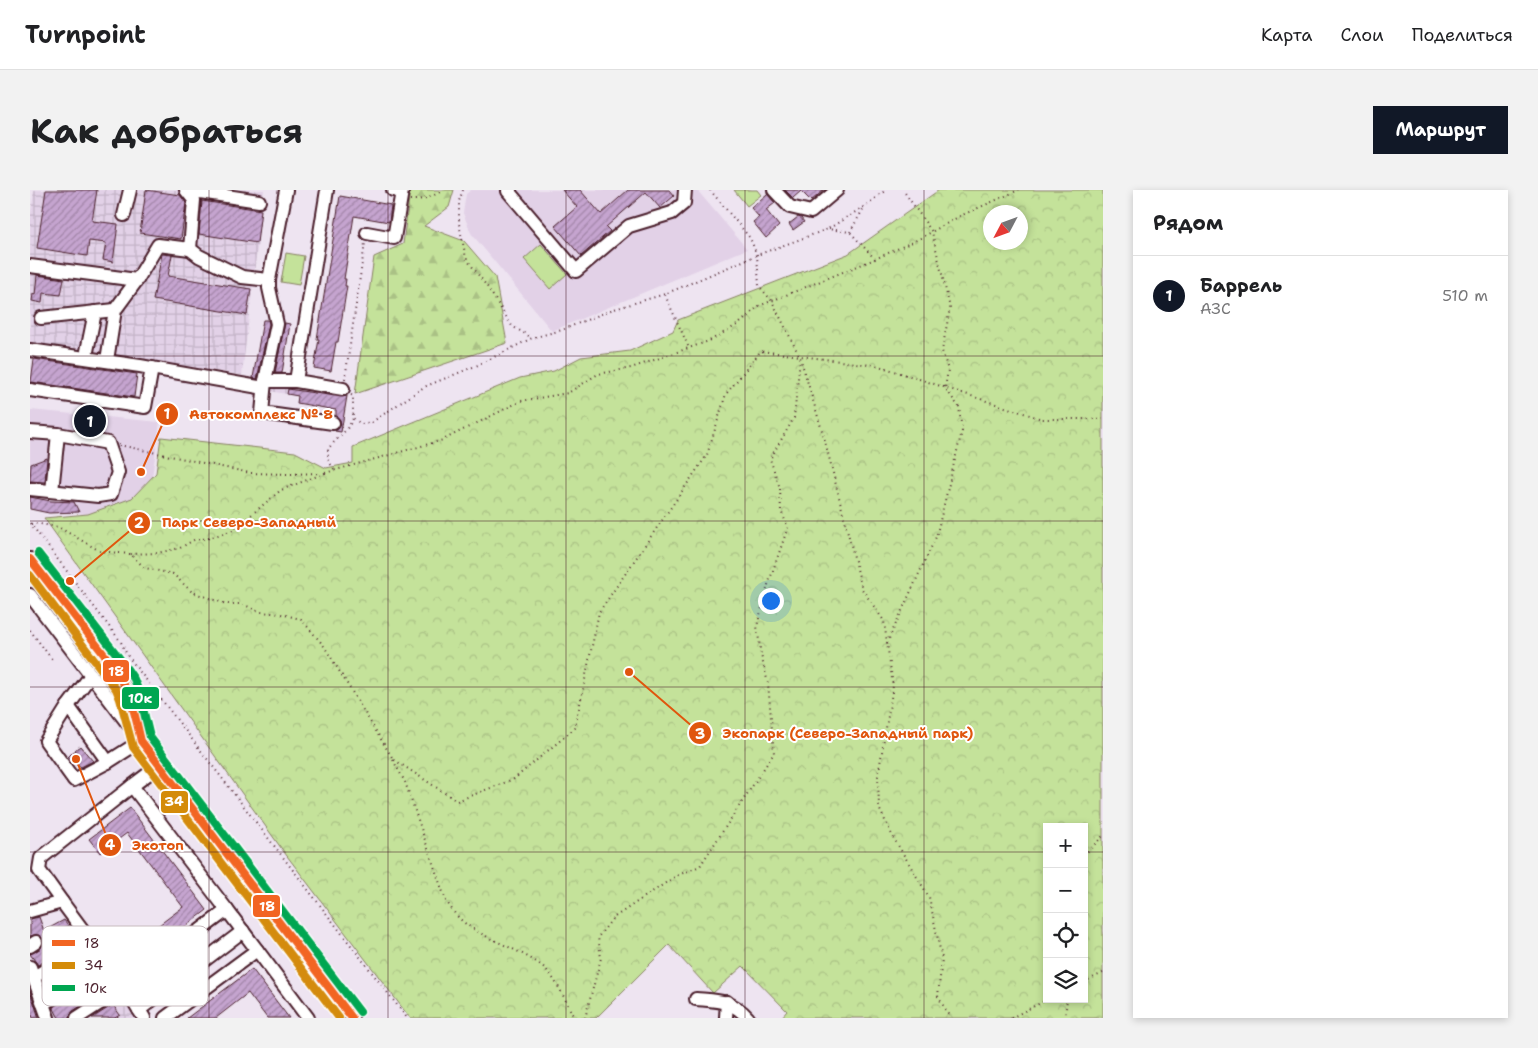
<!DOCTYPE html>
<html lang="ru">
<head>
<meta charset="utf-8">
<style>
	:root { --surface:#fff; --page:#f2f2f2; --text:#202124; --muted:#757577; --line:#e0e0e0; --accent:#111827 }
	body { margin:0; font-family:"Shantell Sans",sans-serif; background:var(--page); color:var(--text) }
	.controls { position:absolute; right:15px; bottom:15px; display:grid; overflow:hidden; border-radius:0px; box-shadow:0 2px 8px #0003 }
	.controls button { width:45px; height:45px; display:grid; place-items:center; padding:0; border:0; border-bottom:1px solid var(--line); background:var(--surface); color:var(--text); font:25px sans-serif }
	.compass { position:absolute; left:953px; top:15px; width:45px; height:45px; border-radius:50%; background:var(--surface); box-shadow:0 2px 8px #0003; rotate:229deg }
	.you { position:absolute; left:740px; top:410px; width:18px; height:18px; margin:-12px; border:4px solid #fff; border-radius:50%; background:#1a73e8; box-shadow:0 0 0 8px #1a73e833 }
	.badge { display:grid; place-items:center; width:32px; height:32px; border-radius:50%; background:var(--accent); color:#fff; font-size:16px; font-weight:700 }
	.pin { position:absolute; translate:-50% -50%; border:2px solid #fff; box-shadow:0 1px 5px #0006 }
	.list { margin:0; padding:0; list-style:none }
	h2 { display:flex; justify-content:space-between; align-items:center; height:65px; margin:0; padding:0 20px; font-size:21px }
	h2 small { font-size:16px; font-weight:400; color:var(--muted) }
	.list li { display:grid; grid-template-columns:32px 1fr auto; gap:15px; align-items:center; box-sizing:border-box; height:80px; padding:0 20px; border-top:1px solid var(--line) }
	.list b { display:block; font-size:19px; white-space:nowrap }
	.list p { margin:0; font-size:16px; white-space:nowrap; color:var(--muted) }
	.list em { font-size:16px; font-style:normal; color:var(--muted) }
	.icon { flex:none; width:28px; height:28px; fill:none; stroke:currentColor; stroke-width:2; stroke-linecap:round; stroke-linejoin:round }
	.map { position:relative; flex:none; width:1073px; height:828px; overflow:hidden; border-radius:0px }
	header { display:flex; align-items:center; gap:30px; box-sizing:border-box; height:70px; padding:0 25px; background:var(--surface); border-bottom:1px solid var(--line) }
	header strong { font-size:24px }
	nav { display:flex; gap:28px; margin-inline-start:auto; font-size:18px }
	.intro { display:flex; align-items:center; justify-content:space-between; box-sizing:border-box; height:120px; padding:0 30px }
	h1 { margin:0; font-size:35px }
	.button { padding:12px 22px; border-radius:0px; background:var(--accent); color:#fff; font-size:18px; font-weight:700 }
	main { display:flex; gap:30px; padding:0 30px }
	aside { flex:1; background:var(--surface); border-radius:0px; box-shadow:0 2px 8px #0003 }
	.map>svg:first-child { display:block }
	.built { fill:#e2d1e7 }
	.industrial { fill:url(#industrial-grid) }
	.forest { fill:url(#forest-firs); stroke:#878062 }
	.park { fill:url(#park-crowns); stroke:#878062; fill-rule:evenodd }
	.pitch { fill:#c4e29a; stroke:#878062 }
	.building { fill:url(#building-hatch); stroke:#4a1f2b }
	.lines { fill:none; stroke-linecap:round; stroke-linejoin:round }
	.minor-casing { stroke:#4a1f2b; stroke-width:16 }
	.path { stroke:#4a1f2b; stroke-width:2; stroke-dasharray:1 4; stroke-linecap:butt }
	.minor { stroke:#fff; stroke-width:12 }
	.bus-1-casing { stroke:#fff; stroke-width:11 }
	.bus-2-casing { stroke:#fff; stroke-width:11 }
	.bus-3-casing { stroke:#fff; stroke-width:11 }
	.bus-1 { stroke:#f26522; stroke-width:8 }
	.bus-2 { stroke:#d48b09; stroke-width:8 }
	.bus-3 { stroke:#00a651; stroke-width:8 }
	.grid { fill:none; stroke:#4a1f2b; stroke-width:1; stroke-opacity:0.55 }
	.key { fill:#fff; stroke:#c9bcbf; stroke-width:1 }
	.key-label { font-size:14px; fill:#4a1f2b }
	.leader { fill:none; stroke:#e0560e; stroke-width:2 }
	.callout-dot { fill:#e0560e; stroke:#fff; stroke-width:2 }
	.mark-label { font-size:15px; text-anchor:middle; font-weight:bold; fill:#fff }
	.callout-label { font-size:14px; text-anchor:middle; font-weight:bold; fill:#e0560e; stroke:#fff; stroke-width:4; stroke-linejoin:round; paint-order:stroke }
	.line-badge { stroke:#fff; stroke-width:2 }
	.badge-label { font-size:14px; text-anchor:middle; font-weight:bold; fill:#fff }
</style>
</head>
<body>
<header>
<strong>Turnpoint</strong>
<nav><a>Карта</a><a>Слои</a><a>Поделиться</a></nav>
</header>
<div class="intro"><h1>Как добраться</h1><a class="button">Маршрут</a></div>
<main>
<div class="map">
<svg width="1073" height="828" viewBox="0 0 1073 828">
	<defs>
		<pattern id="industrial-grid" width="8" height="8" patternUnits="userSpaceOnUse" patternTransform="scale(1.25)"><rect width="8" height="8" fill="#e2d1e7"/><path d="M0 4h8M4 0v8" fill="none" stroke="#c3b3c6"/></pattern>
		<pattern id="forest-firs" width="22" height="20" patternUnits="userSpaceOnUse" patternTransform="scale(1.25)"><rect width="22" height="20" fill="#c4e29a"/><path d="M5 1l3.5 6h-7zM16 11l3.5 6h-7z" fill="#aac185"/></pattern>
		<pattern id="park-crowns" width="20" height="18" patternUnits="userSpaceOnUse" patternTransform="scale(1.25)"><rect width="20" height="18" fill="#c4e29a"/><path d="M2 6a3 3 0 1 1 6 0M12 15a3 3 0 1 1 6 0" fill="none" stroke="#aac185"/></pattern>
		<pattern id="building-hatch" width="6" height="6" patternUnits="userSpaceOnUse" patternTransform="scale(1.25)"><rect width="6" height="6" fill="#c5a4cf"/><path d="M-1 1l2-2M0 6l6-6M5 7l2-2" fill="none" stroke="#a285a8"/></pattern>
	</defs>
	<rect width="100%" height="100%" fill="#eee4f1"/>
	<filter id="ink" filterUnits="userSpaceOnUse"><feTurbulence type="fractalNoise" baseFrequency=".02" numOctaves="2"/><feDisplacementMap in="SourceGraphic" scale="10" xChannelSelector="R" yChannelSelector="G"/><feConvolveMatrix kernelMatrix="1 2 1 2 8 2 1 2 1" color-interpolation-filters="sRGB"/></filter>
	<g filter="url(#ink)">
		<g class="built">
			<polygon points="441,0 667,0 717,59 522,141 441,43 433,23 436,4"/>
			<polygon points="0,220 130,232 115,335 0,314"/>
		</g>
		<g class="industrial">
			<polygon points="4,0 234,0 212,185 0,153 0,30"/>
			<polygon points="233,130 260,134 251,188 318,199 315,214 239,201 222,193"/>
			<polygon points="8,725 15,740 47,725 109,828 3,828 2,825 0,826 0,728"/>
		</g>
		<polygon class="forest" points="380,0 424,0 419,17 394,36 434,51 465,87 477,153 325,204 344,67 373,54"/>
		<path class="park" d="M909,0H1073V828H751L757,821L713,776L683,803L639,755L566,828H380L254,662L14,328L58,324L102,308L126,283L131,247L265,262L296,278L323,273V257L490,188L524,181L551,167L600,161L643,141L648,130L818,64ZM961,22H991V52H961ZM1017,637H1054V809H1017Z"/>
		<g class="pitch">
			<polygon points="704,0 727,0 731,5 717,16"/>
			<polygon points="511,54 537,84 520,99 494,69"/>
			<polygon points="256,63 274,66 269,95 251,92"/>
		</g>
		<g class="building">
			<polygon points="16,0 67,0 62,31 88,34 83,72 73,70 76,53 59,51 57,66 7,58"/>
			<polygon points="116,0 150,5 156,13 151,49 110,43"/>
			<polygon points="532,0 550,0 571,24 598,0 639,0 644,6 630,18 616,2 576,37 580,41 551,66 525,36 547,17"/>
			<polygon points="755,0 794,0 781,11 771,1 763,8"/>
			<polygon points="737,4 745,13 736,20 749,36 736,48 723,32 729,27 721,18"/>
			<polygon points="310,6 361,15 359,32 324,26 314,89 316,89 315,96 317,96 308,152 306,152 301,181 284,178 289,149 287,149"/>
			<polygon points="172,11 231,20 227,53 169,44"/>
			<polygon points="768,27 771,28 774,32 763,40 759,34"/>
			<polygon points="132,64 142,65 138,86 221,99 217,125 123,110"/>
			<polygon points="7,85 34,89 31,105 13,103 12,113 2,111 3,104 5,105"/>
			<polygon points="233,130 238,130 239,134 227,189 223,188"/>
			<polygon points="255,133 260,134 252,183 245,183"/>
			<polygon points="4,169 107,184 104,207 1,192"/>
			<polygon points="258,199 312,207 317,206 311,242 305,241 309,238 311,234 310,230 306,226 306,220 267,213 268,206 257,204"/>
			<polygon points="17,268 15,292 0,291 1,274"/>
			<polygon points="0,307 21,311 44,312 49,322 19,323 0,319"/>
			<polygon points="50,556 63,571 51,577 38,567 44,561 50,566 45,560"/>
			<polygon points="100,618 177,720 112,770 101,756 153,717 97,643 70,663 59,649"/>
			<polygon points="9,727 14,741 34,730 41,739 40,744 45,752 8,775 0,764 11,758 14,751 9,745 0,746 0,729"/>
			<polygon points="222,779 259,828 237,828 218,803 186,828 157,828"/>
			<polygon points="68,789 73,794 74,801 43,821 39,828 29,828 23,817"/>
			<polygon points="0,801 9,828 3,828 2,825 0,826"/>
			<polygon points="83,815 90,825 85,828 62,828"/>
		</g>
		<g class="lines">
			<g class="minor-casing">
				<g id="minor">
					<polyline points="156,0 164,10 160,59 169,66 212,87 239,90"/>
					<polyline points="157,0 229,11"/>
					<polyline points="256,0 239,90 239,98 247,134 235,191 232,223 303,233"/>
					<polyline points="297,0 266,191 313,199"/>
					<polyline points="480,0 478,1 546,81 599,36 642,23 654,13 655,0"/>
					<polyline points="744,0 760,17 781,22 807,0"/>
					<polyline points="94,25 100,0"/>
					<polyline points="337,43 364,48 372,1 363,0"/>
					<polyline points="0,76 107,90"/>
					<polyline points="11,128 85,120"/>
					<polyline points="0,160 110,176 234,198"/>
					<polyline points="57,161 65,122"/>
					<polyline points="78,164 85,120 107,90 128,55 160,59"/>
					<polyline points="235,191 266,191"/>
					<polyline points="0,200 115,217 122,178"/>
					<polyline points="0,242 28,244 78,253 88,282 81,304 68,306 0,299"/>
					<polyline points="22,301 28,244"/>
					<path d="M0,369L83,476C99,501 102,516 110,544"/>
					<polyline points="0,405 322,828"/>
					<polyline points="61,485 38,516 16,551 44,590 78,572"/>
					<polyline points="38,516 78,572 111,551"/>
					<polyline points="102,596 130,575"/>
					<polyline points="32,712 9,680 11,668 102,596 197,720"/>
					<polyline points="0,721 32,712 95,797 197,720 278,828"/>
					<polyline points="0,756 6,752"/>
					<polyline points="0,777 18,828"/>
					<polyline points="4,787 56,755 48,743"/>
					<polyline points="95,797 114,828"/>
					<path d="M666,809C689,811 702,810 718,828"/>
					<path d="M13,814L68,779C78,785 86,793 81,806L47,828"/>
					<polyline points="109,820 213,741"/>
					<polyline points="696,827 697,812"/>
					<polyline points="135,828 227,760"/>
				</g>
			</g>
			<g class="path">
				<polyline points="433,0 429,11 429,34 436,68 458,98 482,136 502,148"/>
				<polyline points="680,0 720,48 727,65 729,96 742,111 770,167 794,247 832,399 854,431 863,496 848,586 849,618 863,647 899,707 912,769 908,806 920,828"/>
				<path d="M380,10C390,11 405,6 413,0"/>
				<polyline points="820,42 835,16"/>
				<polyline points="845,69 820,42 798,39 835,16 856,0"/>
				<polyline points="635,105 659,158"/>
				<polyline points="315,189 335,53"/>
				<polyline points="321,205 323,206 323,228 331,234 342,232 394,197 448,175 502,148 532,140 581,120 635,104 727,65 798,39"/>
				<polyline points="89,255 220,283 260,284 291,283"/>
				<path d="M304,279L298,270V259C306,249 318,241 323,228"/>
				<polyline points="295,283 251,300 203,340 179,348 164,350 150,358 127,363 100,364 115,378 143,384 162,402 196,414 212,414 231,422 251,424 271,429 294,456 363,569 427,611 484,589 545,538 569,422 677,265 696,204 731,161 849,176 1012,229 1073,229"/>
				<polyline points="295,283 413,250 491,211 538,203 568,184 601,178 679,151 709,134 729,116 845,69 889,49 930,26 989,0"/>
				<polyline points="0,333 91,452 97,465 377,828"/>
				<polyline points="1,334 4,333 28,337 70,361 100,364"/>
				<polyline points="0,440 24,472"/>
				<polyline points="857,453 906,347 932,241 929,217 915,198 918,180 912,161 920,118 902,42 873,0"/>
				<path d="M363,570L375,592L416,711C420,716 423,722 428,727C447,747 487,757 512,776C525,786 537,813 544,828"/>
				<polyline points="1054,665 1073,646"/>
				<polyline points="1054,792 1073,783"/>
				<polyline points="555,828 571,768 568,747 583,728 646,686 670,676 744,563 738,493 731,465 727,436 738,395 758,337 751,321 750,298 740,269 764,228 770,169"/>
				<polyline points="981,828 1018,809"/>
				<polyline points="1035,828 1037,809"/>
			</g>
			<use href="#minor" class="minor"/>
			<g class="bus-1-casing">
				<path id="bus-1" d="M0,369L83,476C101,503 104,520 111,551L322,828"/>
			</g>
			<g class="bus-2-casing">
				<polyline id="bus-2" points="0,385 86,499 90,509 103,557 309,828"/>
			</g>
			<g class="bus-3-casing">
				<polyline id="bus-3" points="8,363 91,470 104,489 109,502 120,547 330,822"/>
			</g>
			<use href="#bus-1" class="bus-1"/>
			<use href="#bus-2" class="bus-2"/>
			<use href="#bus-3" class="bus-3"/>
		</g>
	</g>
	<path class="grid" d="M179,0V828M358,0V828M536,0V828M715,0V828M894,0V828M0,166H1073M0,331H1073M0,497H1073M0,662H1017M1054,662H1073"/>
	<rect x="12" y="736" width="166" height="80" rx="8" class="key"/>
	<rect x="22" y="750" width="23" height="6" fill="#f26522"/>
	<rect x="22" y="772" width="23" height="7" fill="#d48b09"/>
	<rect x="22" y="795" width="23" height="6" fill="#00a651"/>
	<g class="key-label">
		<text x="54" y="758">18</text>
		<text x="54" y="780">34</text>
		<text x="54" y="803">10к</text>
	</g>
	<path class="leader" d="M111 282L137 224M40 391L109 333M599 482L670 543M46 569L80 655"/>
	<g class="callout-dot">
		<circle cx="111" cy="282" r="5"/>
		<circle cx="40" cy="391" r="5"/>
		<circle cx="599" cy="482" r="5"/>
		<circle cx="46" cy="569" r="5"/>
		<circle cx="137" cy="224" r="12"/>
		<circle cx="109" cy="333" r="12"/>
		<circle cx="670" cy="543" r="12"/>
		<circle cx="80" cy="655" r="12"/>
	</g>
	<g class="mark-label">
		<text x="137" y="229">1</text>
		<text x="109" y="338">2</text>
		<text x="670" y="549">3</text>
		<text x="80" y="660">4</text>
	</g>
	<g class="callout-label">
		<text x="231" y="229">Автокомплекс № 8</text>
		<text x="219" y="337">Парк Северо-Западный</text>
		<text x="818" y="548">Экопарк (Северо-Западный парк)</text>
		<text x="128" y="660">Экотоп</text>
	</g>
	<g class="line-badge">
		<rect x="72" y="469" width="28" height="24" rx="5" fill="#f26522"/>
		<rect x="91" y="496" width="39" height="24" rx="5" fill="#00a651"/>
		<rect x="130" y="600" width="29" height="24" rx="5" fill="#d48b09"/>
		<rect x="222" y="704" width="29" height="24" rx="5" fill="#f26522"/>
	</g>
	<g class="badge-label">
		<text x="86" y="486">18</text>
		<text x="110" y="513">10к</text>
		<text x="144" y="616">34</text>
		<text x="237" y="721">18</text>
	</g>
</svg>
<div class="controls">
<button>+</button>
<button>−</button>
<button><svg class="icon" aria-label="locate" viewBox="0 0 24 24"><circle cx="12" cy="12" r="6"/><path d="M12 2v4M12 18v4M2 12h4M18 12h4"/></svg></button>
<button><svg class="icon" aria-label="layers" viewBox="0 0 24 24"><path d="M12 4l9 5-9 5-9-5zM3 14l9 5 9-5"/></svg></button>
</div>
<svg class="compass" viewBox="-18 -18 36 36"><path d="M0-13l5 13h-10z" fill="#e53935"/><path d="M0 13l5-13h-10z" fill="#757577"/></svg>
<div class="you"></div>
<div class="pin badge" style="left:60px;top:231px">1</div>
</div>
<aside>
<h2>Рядом<small></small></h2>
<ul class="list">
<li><span class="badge">1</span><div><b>Баррель</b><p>АЗС</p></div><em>510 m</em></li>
</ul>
</aside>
</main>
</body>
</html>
